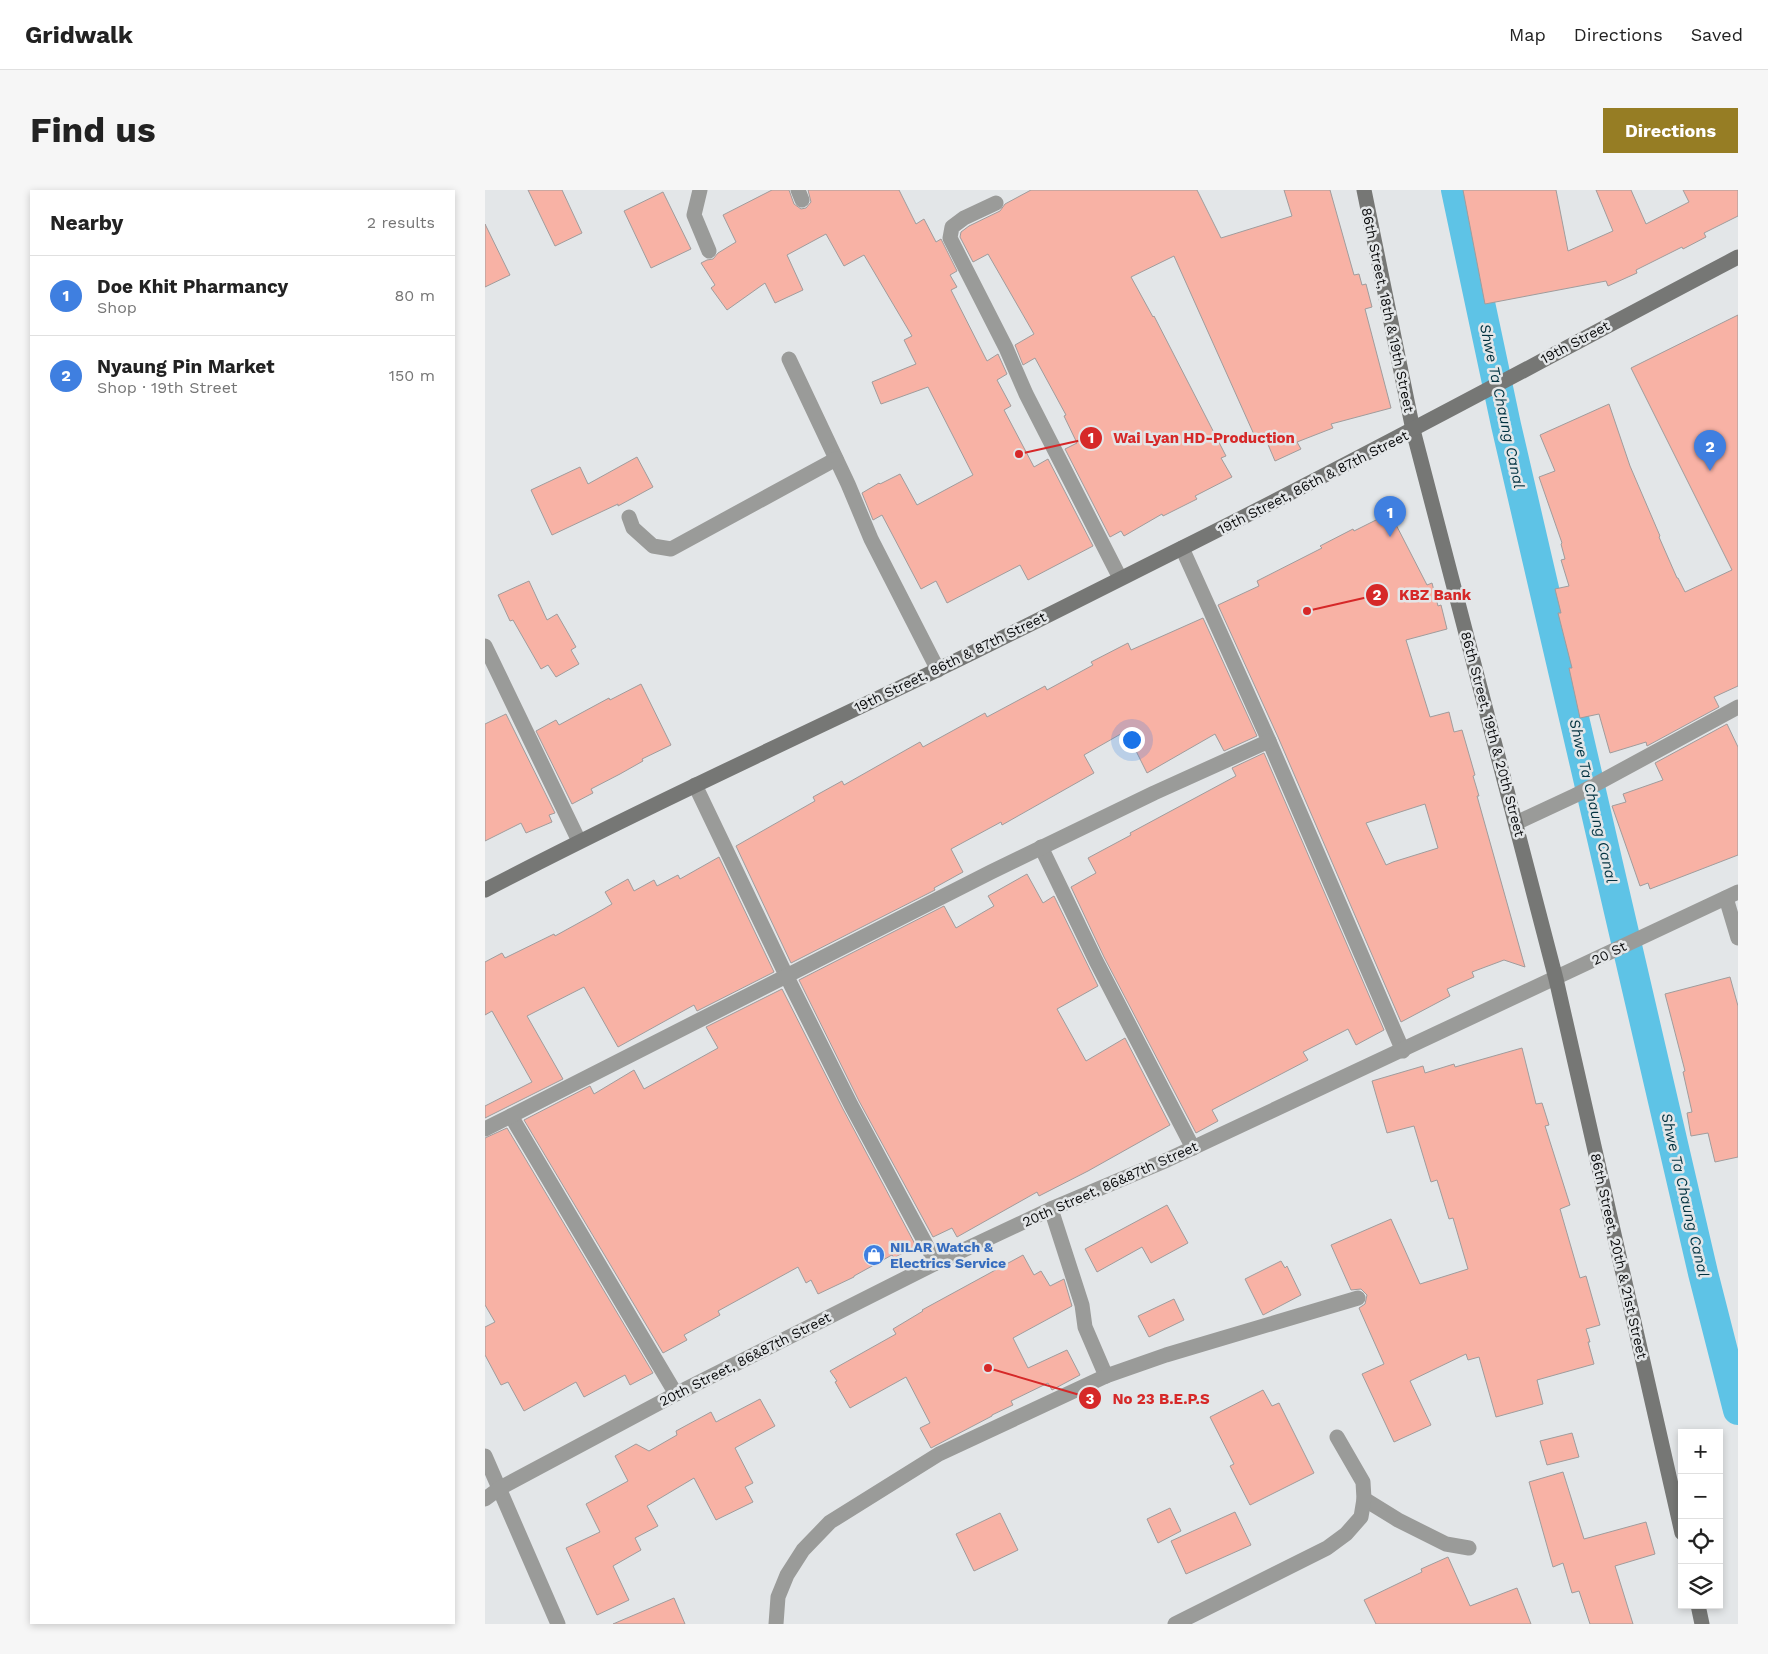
<!DOCTYPE html>
<html lang="en">
<head>
<meta charset="utf-8">
<style>
	:root { --surface:#fff; --page:#f6f6f6; --text:#222; --muted:#767676; --line:#e0e0e0; --accent:#967d24 }
	body { margin:0; font-family:"Work Sans",sans-serif; background:var(--page); color:var(--text) }
	.controls { position:absolute; right:15px; bottom:15px; display:grid; overflow:hidden; border-radius:0px; box-shadow:0 2px 8px #0003 }
	.controls button { width:45px; height:45px; display:grid; place-items:center; padding:0; border:0; border-bottom:1px solid var(--line); background:var(--surface); color:var(--text); font:25px sans-serif }
	.you { position:absolute; left:646px; top:549px; width:18px; height:18px; margin:-12px; border:4px solid #fff; border-radius:50%; background:#1a73e8; box-shadow:0 0 0 8px #1a73e833 }
	.badge { display:grid; place-items:center; width:32px; height:32px; border-radius:50%; background:var(--accent); color:#fff; font-size:16px; font-weight:700 }
	.pin { position:absolute; translate:-50% -41px; filter:drop-shadow(0 1px 2px #0008) }
	.pin::after { content:''; position:absolute; top:26px; width:18px; height:15px; background:inherit; clip-path:polygon(0 0,100% 0,50% 100%) }
	.list { margin:0; padding:0; list-style:none }
	h2 { display:flex; justify-content:space-between; align-items:center; height:65px; margin:0; padding:0 20px; font-size:21px }
	h2 small { font-size:16px; font-weight:400; color:var(--muted) }
	.list li { display:grid; grid-template-columns:32px 1fr auto; gap:15px; align-items:center; box-sizing:border-box; height:80px; padding:0 20px; border-top:1px solid var(--line) }
	.list b { display:block; font-size:19px; white-space:nowrap }
	.list p { margin:0; font-size:16px; white-space:nowrap; color:var(--muted) }
	.list em { font-size:16px; font-style:normal; color:var(--muted) }
	.icon { flex:none; width:28px; height:28px; fill:none; stroke:currentColor; stroke-width:2; stroke-linecap:round; stroke-linejoin:round }
	.map { position:relative; flex:none; width:1253px; height:1434px; overflow:hidden; border-radius:0px }
	header { display:flex; align-items:center; gap:30px; box-sizing:border-box; height:70px; padding:0 25px; background:var(--surface); border-bottom:1px solid var(--line) }
	header strong { font-size:24px }
	nav { display:flex; gap:28px; margin-inline-start:auto; font-size:18px }
	.intro { display:flex; align-items:center; justify-content:space-between; box-sizing:border-box; height:120px; padding:0 30px }
	h1 { margin:0; font-size:35px }
	.button { padding:12px 22px; border-radius:0px; background:var(--accent); color:#fff; font-size:18px; font-weight:700 }
	main { display:flex; gap:30px; padding:0 30px }
	aside { flex:1; background:var(--surface); border-radius:0px; box-shadow:0 2px 8px #0003 }
	.map>svg:first-child { display:block }
	.lines { fill:none; stroke-linecap:round; stroke-linejoin:round }
	.canal { stroke:#5ec3e6; stroke-width:30 }
	.building { fill:#f8b2a5; stroke:#a09c9c; fill-rule:evenodd }
	.street { stroke:#9a9b99; stroke-width:15 }
	.secondary { stroke:#767775; stroke-width:15 }
	.labels { text-anchor:middle; dominant-baseline:central; stroke-width:5; stroke-linejoin:round; paint-order:stroke }
	.street-label { font-size:14px; fill:#0a0b0c; stroke:#e3e6e8 }
	.shop-label { font-size:14px; font-weight:bold; fill:#366cbe; stroke:#e3e6e8; text-anchor:start }
	.water-label { font-size:15px; font-style:italic; fill:#013240; stroke:#e3e6e8 }
	.leader { fill:none; stroke:#d62828; stroke-width:2 }
	.callout-dot { fill:#d62828; stroke:#e3e6e8; stroke-width:2 }
	.mark-label { font-size:15px; text-anchor:middle; font-weight:bold; fill:#fff }
	.callout-label { font-size:15px; text-anchor:middle; font-weight:bold; fill:#d62828; stroke:#e3e6e8; stroke-width:5; stroke-linejoin:round; paint-order:stroke }
</style>
</head>
<body>
<header>
<strong>Gridwalk</strong>
<nav><a>Map</a><a>Directions</a><a>Saved</a></nav>
</header>
<div class="intro"><h1>Find us</h1><a class="button">Directions</a></div>
<main>
<aside>
<h2>Nearby<small>2 results</small></h2>
<ul class="list">
<li><span class="badge" style="background:#3f7fe0">1</span><div><b>Doe Khit Pharmancy</b><p>Shop</p></div><em>80 m</em></li>
<li><span class="badge" style="background:#3f7fe0">2</span><div><b>Nyaung Pin Market</b><p>Shop · 19th Street</p></div><em>150 m</em></li>
</ul>
</aside>
<div class="map">
<svg width="1253" height="1434" viewBox="0 0 1253 1434">
	<rect width="100%" height="100%" fill="#e3e6e8"/>
	<g class="lines">
		<polyline class="canal" points="971,0 1021,235 1218,1083 1253,1220"/>
	</g>
	<g class="building">
		<polygon points="43,0 77,0 97,43 70,56"/>
		<polygon points="287,0 304,0 309,14 316,19 321,18 326,12 323,0 414,0 431,34 439,29 451,52 456,49 472,81 465,85 472,97 466,100 502,171 513,164 522,184 512,190 526,216 519,220 549,277 563,269 608,356 543,390 535,375 462,413 451,391 436,399 397,325 388,330 377,303 394,293 395,294 415,284 432,315 488,285 443,197 396,214 387,192 431,174 419,150 427,146 379,65 359,76 341,44 302,65 318,100 290,113 280,93 242,120 226,98 230,95 216,73 222,70 228,69 233,63 251,52 238,25"/>
		<polygon points="546,0 712,0 736,48 807,26 799,0 845,0 869,85 874,84 877,95 881,94 887,117 880,119 906,218 846,234 848,238 812,252 816,259 790,271 779,245 771,249 689,66 646,87 668,127 669,126 741,266 736,268 747,287 710,306 712,309 678,326 677,324 639,346 636,341 625,347 580,259 592,253 579,226 581,225 550,168 538,175 530,155 549,144 503,64 488,72 475,47 476,42 484,36 515,21 520,14"/>
		<polygon points="978,0 1071,0 1083,61 1128,41 1111,0 1146,0 1161,34 1204,12 1198,0 1253,0 1253,26 1219,43 1221,47 1198,59 1197,57 1151,80 1152,83 1123,96 1121,91 1000,114"/>
		<polygon points="178,2 206,59 166,78 139,21"/>
		<polygon points="0,34 25,85 0,97"/>
		<polygon points="1253,125 1253,496 1229,507 1234,517 1162,556 1161,552 1125,563 1114,524 1095,528 1084,478 1087,478 1073,423 1076,423 1070,399 1084,396 1076,370 1080,369 1076,354 1077,353 1054,287 1070,281 1055,245 1124,214 1145,276 1175,346 1174,347 1192,388 1193,388 1200,402 1247,380 1146,178"/>
		<polygon points="152,267 168,297 133,316 133,314 67,345 46,300 95,277 103,294"/>
		<path d="M905,323L942,395L947,393L953,416L956,415L962,439L921,450L945,527L964,522L969,542L977,540L990,585L988,586L994,606H992L1040,777L1019,770L987,782L989,787L962,799L965,806L916,832L793,547L733,415L774,396L772,391L837,358L835,356L868,339L869,341ZM940,614L953,658L908,672L901,675L881,633Z"/>
		<polygon points="44,391 62,430 72,424 91,457 86,460 94,474 71,487 63,475 56,479 28,430 25,431 13,405"/>
		<polygon points="718,428 772,546 739,561 730,544 662,583 641,541 599,565 609,583 517,635 516,632 466,659 478,682 449,698 450,700 306,773 251,656 330,611 328,607 357,591 359,595 435,552 438,557 500,523 502,527 560,496 562,500 608,475 606,472 643,453 646,460"/>
		<polygon points="156,494 186,555 157,569 158,571 135,584 106,599 108,603 87,614 51,541 71,530 74,535 124,508 125,510"/>
		<polygon points="21,524 70,623 64,625 67,632 41,643 36,633 0,651 0,534"/>
		<polygon points="1242,534 1253,557 1253,665 1165,699 1163,693 1155,696 1127,616 1141,612 1138,604 1178,590 1170,573"/>
		<polygon points="779,563 899,840 871,855 863,839 818,862 823,870 727,920 733,931 711,943 619,767 586,697 611,683 603,668 646,645 645,643 751,586 747,578"/>
		<polygon points="234,667 289,782 212,821 209,815 133,857 99,797 42,826 78,889 0,928 0,916 47,892 7,821 0,825 0,772 17,763 20,768 69,744 70,746 110,724 127,714 120,702 143,689 149,701 169,690 172,696 193,685 195,689"/>
		<polygon points="542,684 558,713 569,706 613,796 572,819 601,871 640,848 685,935 603,981 554,1006 552,1002 472,1047 467,1038 448,1047 374,911 314,790 459,716 471,738 509,716 503,706"/>
		<polygon points="1245,787 1253,816 1253,967 1230,972 1223,943 1206,946 1202,923 1207,922 1198,882 1200,881 1180,804"/>
		<polygon points="297,799 358,919 431,1056 409,1068 407,1065 369,1086 369,1087 333,1104 326,1090 321,1093 313,1077 233,1121 235,1125 199,1145 202,1150 178,1163 39,930 105,896 109,904 149,880 159,899 233,858 221,837"/>
		<polygon points="1037,858 1051,914 1057,913 1064,935 1060,936 1085,1015 1075,1019 1095,1088 1101,1086 1115,1135 1101,1139 1105,1152 1103,1152 1109,1174 1052,1190 1058,1214 1011,1227 994,1167 983,1170 981,1164 925,1191 946,1235 909,1252 877,1184 899,1174 874,1118 880,1114 882,1105 876,1099 866,1100 846,1055 906,1029 935,1094 983,1079 968,1028 964,1029 952,990 946,992 929,936 902,943 887,891 938,876 940,883 969,874 970,877"/>
		<polygon points="22,938 168,1183 145,1195 140,1185 99,1207 91,1192 39,1221 23,1192 16,1195 0,1165 0,1137 10,1132 0,1115 0,948"/>
		<polygon points="682,1015 703,1053 666,1073 657,1057 612,1082 600,1059"/>
		<polygon points="538,1065 549,1085 556,1081 565,1096 579,1089 587,1116 528,1148 543,1178 582,1160 595,1185 567,1200 563,1193 526,1211 528,1215 507,1225 507,1226 446,1258 435,1238 445,1233 421,1187 365,1218 350,1192 352,1191 345,1181 411,1144 408,1139 438,1121 437,1120"/>
		<polygon points="796,1071 800,1078 802,1076 816,1105 778,1125 760,1089"/>
		<polygon points="689,1109 699,1130 664,1147 653,1126"/>
		<polygon points="778,1200 787,1216 794,1213 829,1283 765,1315 745,1276 749,1274 725,1227"/>
		<polygon points="275,1209 290,1236 250,1258 268,1293 260,1297 268,1312 231,1330 209,1288 162,1316 173,1336 150,1348 156,1360 128,1376 144,1410 112,1425 81,1358 115,1342 101,1314 143,1291 130,1266 151,1254 164,1261 192,1245 191,1241 226,1222 231,1232"/>
		<polygon points="1087,1243 1094,1267 1062,1275 1055,1251"/>
		<polygon points="1078,1282 1099,1349 1161,1332 1170,1364 1130,1376 1148,1434 1105,1434 1094,1401 1087,1403 1078,1373 1068,1377 1044,1292"/>
		<polygon points="685,1318 696,1341 673,1353 662,1329"/>
		<polygon points="750,1322 766,1355 701,1384 686,1351"/>
		<polygon points="515,1323 533,1360 489,1381 471,1344"/>
		<polygon points="963,1367 985,1416 1032,1398 1046,1434 891,1434 879,1410 937,1382 936,1379"/>
		<polygon points="189,1408 200,1434 128,1434"/>
	</g>
	<g class="lines">
		<g class="street">
			<polyline points="215,0 209,25 224,61"/>
			<polyline points="313,0 317,10"/>
			<polyline points="511,13 479,28 467,37 465,48 521,158 541,204 635,388"/>
			<polyline points="304,169 363,294 386,349 453,480"/>
			<polyline points="144,327 148,338 168,356 186,359 351,269"/>
			<polyline points="697,358 784,551 918,861"/>
			<polyline points="0,456 94,651"/>
			<polyline points="210,595 301,785 366,915 451,1073"/>
			<polyline points="1031,633 1091,605 1253,517"/>
			<polyline points="556,657 611,771 708,958"/>
			<polyline points="1241,708 1253,748"/>
			<polyline points="26,926 191,1204"/>
			<polyline points="0,939 506,682 669,603 784,551"/>
			<polyline points="566,1019 597,1115 600,1137 621,1186"/>
			<polyline points="0,1266 73,1434"/>
			<polyline points="0,1309 15,1298 191,1204 451,1073 566,1019 682,970 1253,702"/>
			<polyline points="879,1309 913,1330 961,1354 984,1358"/>
			<polyline points="291,1434 293,1407 302,1385 318,1360 345,1332 454,1264 621,1186 681,1165 873,1108"/>
			<polyline points="690,1434 842,1358 861,1344 876,1327 879,1309 878,1292 852,1247"/>
		</g>
		<g class="secondary">
			<polyline points="879,0 928,240 1071,789 1197,1343"/>
			<path d="M0,700C148,623 300,553 450,481C533,441 615,399 697,358C884,265 1068,164 1253,67"/>
			<polyline points="1213,1415 1217,1434"/>
		</g>
	</g>
	<defs>
		<g id="shop-disc" transform="scale(1.125)"><circle r="9.5" fill="#3f7fe0" stroke="#e3e6e8"/><path d="M-5-2.5h2.3a2.7 3.5 0 0 1 5.4 0H5L5.5 6h-11ZM-1.5-2.5h3a1.5 2.3 0 0 0-3 0Z" fill="#fff"/></g>
	</defs>
	<g fill-rule="evenodd">
		<use href="#shop-disc" x="389" y="1065"/>
	</g>
	<g class="labels">
		<g class="street-label">
			<text transform="translate(903 120) rotate(78)">86th Street, 18th &amp; 19th Street</text>
			<text transform="translate(1090 152) rotate(-28)">19th Street</text>
			<text transform="translate(828 292) rotate(-27)">19th Street, 86th &amp; 87th Street</text>
			<text transform="translate(465 472) rotate(-26)">19th Street, 86th &amp; 87th Street</text>
			<text transform="translate(1008 544) rotate(75)">86th Street, 19th &amp; 20th Street</text>
			<text transform="translate(1124 763) rotate(-26)">20 St</text>
			<text transform="translate(625 994) rotate(-24)">20th Street, 86&amp;87th Street</text>
			<text transform="translate(1134 1066) rotate(77)">86th Street, 20th &amp; 21st Street</text>
			<text transform="translate(260 1169) rotate(-27)">20th Street, 86&amp;87th Street</text>
		</g>
		<g class="shop-label">
			<text x="405" y="1057">NILAR Watch &amp;<tspan x="405" dy="16">Electrics Service</tspan></text>
		</g>
		<g class="water-label">
			<text transform="translate(1017 216) rotate(78)">Shwe Ta Chaung Canal</text>
			<text transform="translate(1108 611) rotate(77)">Shwe Ta Chaung Canal</text>
			<text transform="translate(1200 1005) rotate(77)">Shwe Ta Chaung Canal</text>
		</g>
	</g>
	<path class="leader" d="M534 264L606 248M822 421L892 405M503 1178L605 1208"/>
	<g class="callout-dot">
		<circle cx="534" cy="264" r="5"/>
		<circle cx="822" cy="421" r="5"/>
		<circle cx="503" cy="1178" r="5"/>
		<circle cx="606" cy="248" r="12"/>
		<circle cx="892" cy="405" r="12"/>
		<circle cx="605" cy="1208" r="12"/>
	</g>
	<g class="mark-label">
		<text x="606" y="253">1</text>
		<text x="892" y="410">2</text>
		<text x="605" y="1214">3</text>
	</g>
	<g class="callout-label">
		<text x="719" y="253">Wai Lyan HD-Production</text>
		<text x="950" y="410">KBZ Bank</text>
		<text x="676" y="1214">No 23 B.E.P.S</text>
	</g>
</svg>
<div class="controls">
<button>+</button>
<button>−</button>
<button><svg class="icon" aria-label="locate" viewBox="0 0 24 24"><circle cx="12" cy="12" r="6"/><path d="M12 2v4M12 18v4M2 12h4M18 12h4"/></svg></button>
<button><svg class="icon" aria-label="layers" viewBox="0 0 24 24"><path d="M12 4l9 5-9 5-9-5zM3 14l9 5 9-5"/></svg></button>
</div>
<div class="you"></div>
<div class="pin badge" style="left:905px;top:347px;background:#3f7fe0">1</div>
<div class="pin badge" style="left:1225px;top:281px;background:#3f7fe0">2</div>
</div>
</main>
</body>
</html>
